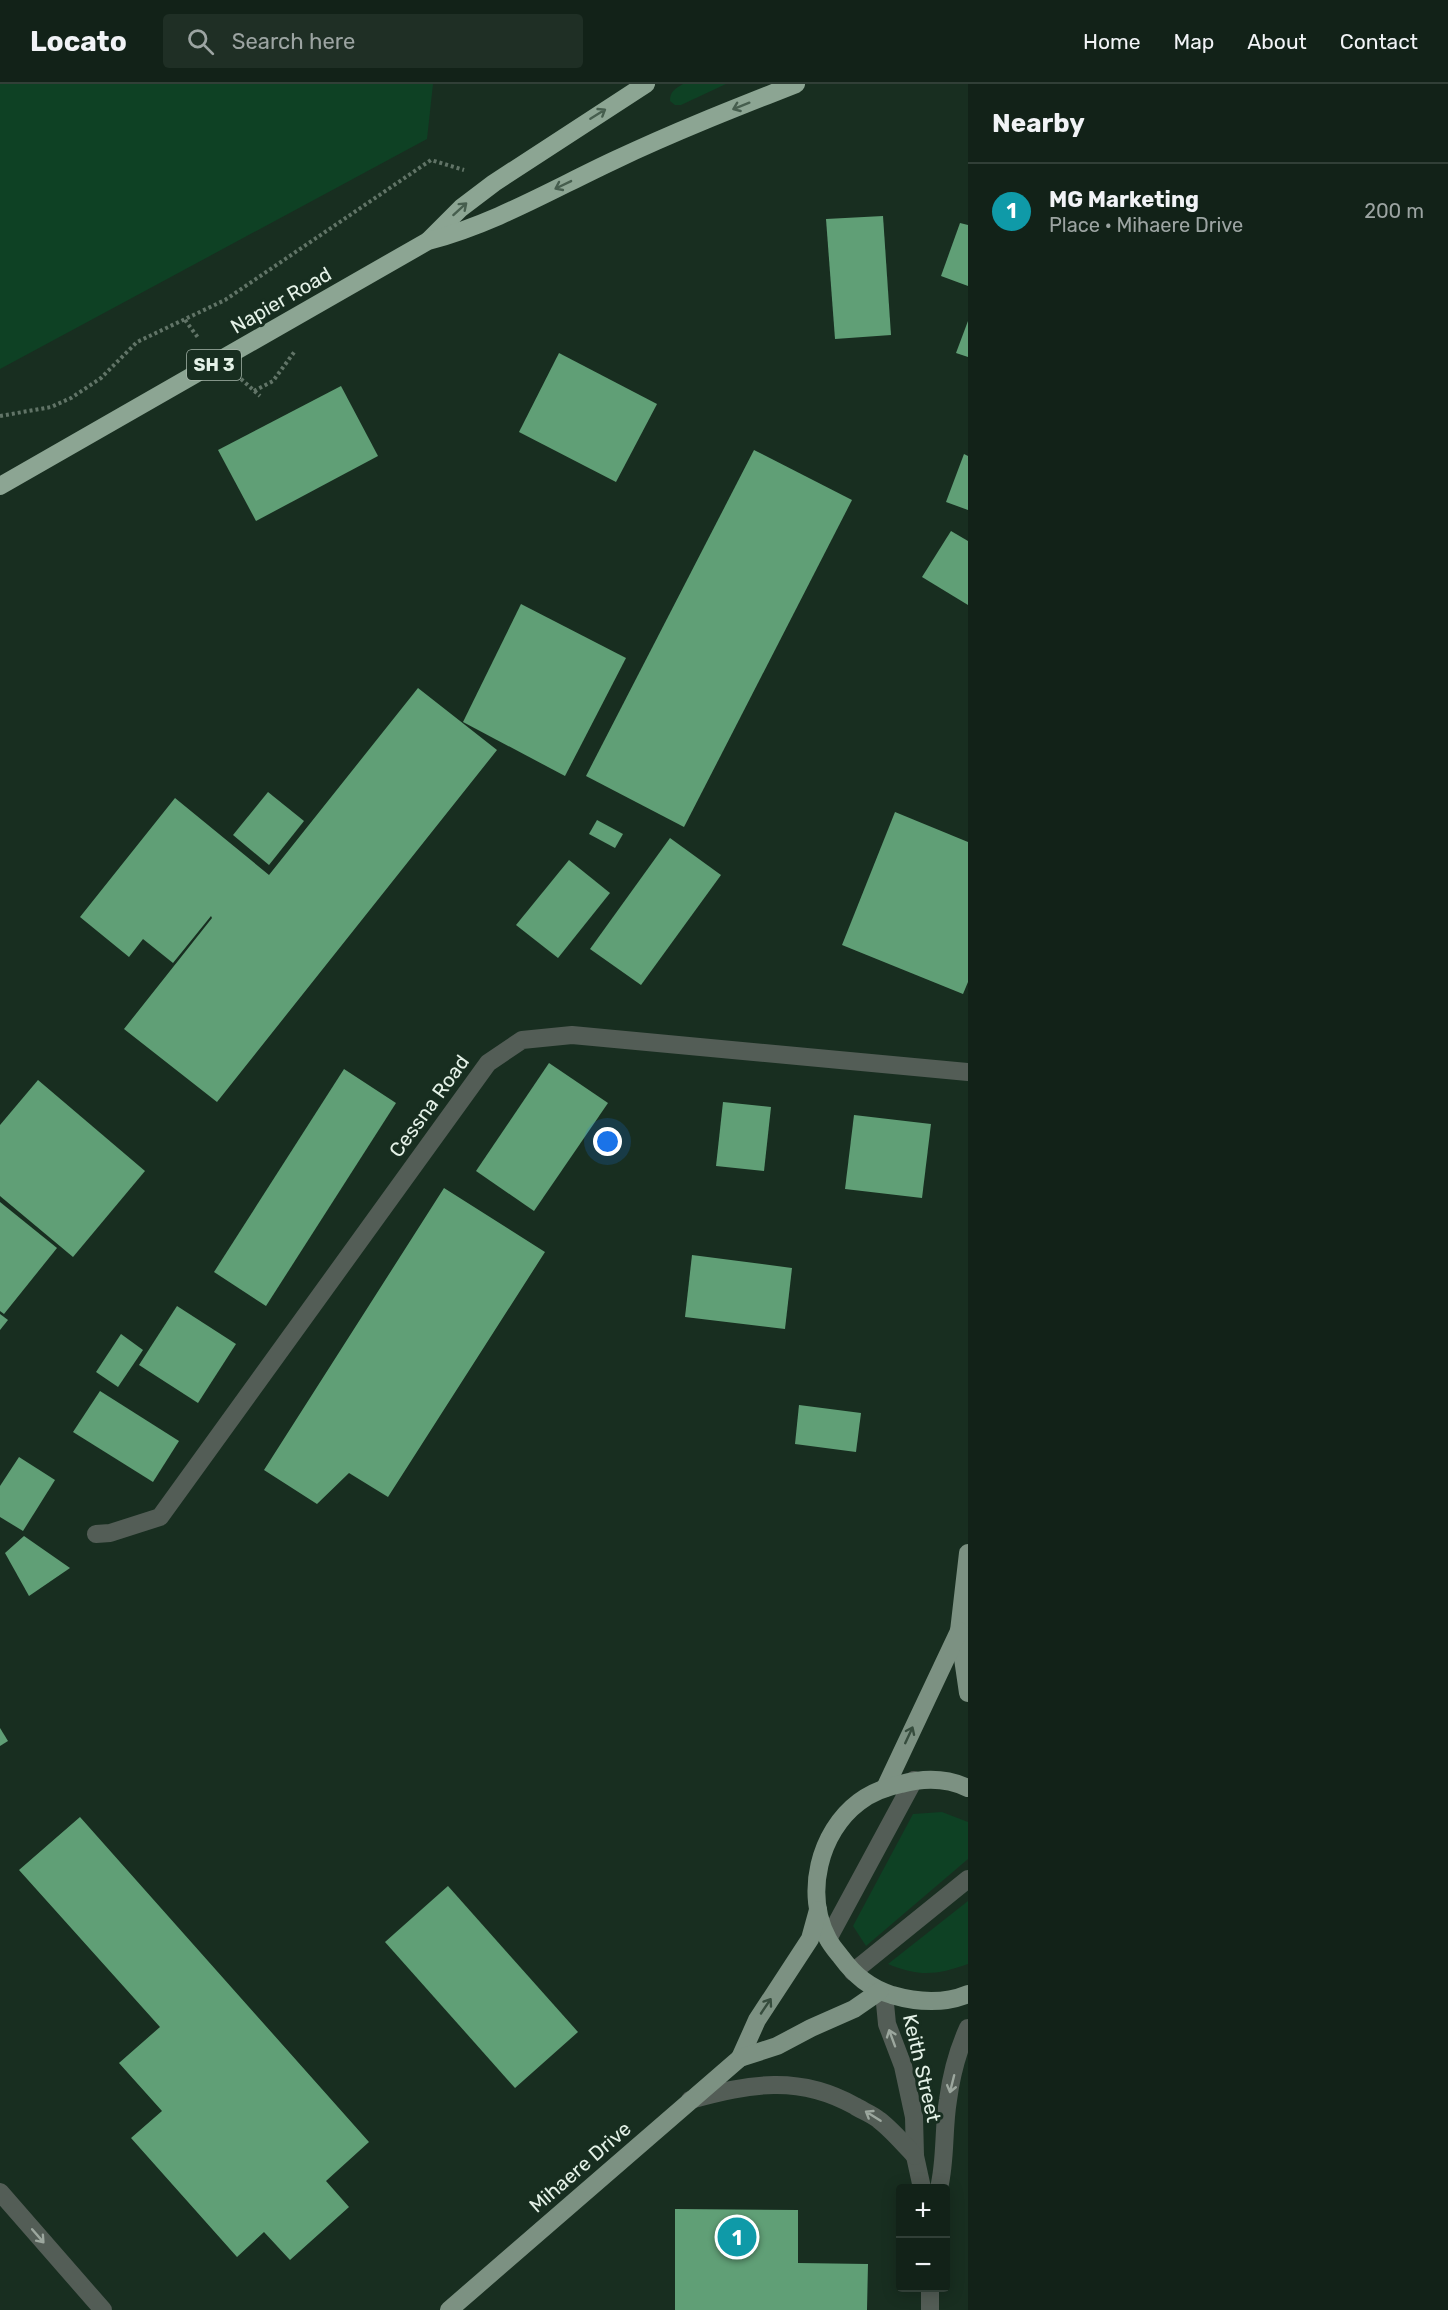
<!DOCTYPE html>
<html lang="en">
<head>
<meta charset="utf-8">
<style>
	:root { --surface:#122218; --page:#1f2f25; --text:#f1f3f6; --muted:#9ca4a2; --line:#313f37; --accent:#fb87e6 }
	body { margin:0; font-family:Rubik,sans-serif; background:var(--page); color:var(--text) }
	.controls { position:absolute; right:18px; bottom:18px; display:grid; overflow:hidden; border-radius:6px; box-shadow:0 3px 15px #0003 }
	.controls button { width:54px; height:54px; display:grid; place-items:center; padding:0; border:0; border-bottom:2px solid var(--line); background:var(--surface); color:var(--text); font:30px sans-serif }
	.you { position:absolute; left:608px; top:1058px; width:21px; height:21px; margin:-15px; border:4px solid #fff; border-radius:50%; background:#1a73e8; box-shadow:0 0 0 9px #1a73e833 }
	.badge { display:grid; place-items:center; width:39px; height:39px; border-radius:50%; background:var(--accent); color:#fff; font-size:20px; font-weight:700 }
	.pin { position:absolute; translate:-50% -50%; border:3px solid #fff; box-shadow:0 2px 6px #0006 }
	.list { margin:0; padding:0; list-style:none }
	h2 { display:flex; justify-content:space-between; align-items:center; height:78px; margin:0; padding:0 24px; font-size:26px }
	h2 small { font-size:20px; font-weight:400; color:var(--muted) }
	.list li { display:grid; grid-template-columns:39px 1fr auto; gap:18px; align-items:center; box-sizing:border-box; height:96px; padding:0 24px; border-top:2px solid var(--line) }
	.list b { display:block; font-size:22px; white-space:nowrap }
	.list p { margin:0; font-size:20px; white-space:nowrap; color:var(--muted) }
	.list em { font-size:20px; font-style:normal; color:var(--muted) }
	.icon { flex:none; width:33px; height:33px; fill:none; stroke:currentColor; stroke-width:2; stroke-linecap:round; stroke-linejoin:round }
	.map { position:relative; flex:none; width:968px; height:2226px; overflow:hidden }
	header { display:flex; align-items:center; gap:36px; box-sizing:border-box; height:84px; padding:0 30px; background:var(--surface); border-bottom:2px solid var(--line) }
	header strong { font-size:28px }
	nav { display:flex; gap:33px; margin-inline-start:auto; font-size:21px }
	.search { width:420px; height:54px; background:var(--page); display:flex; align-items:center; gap:15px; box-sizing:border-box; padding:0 21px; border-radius:6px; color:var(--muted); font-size:22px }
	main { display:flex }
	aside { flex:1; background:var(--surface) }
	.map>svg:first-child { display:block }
	.green { fill:#0e4124 }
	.building { fill:#609f76 }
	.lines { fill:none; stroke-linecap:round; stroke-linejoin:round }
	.path { stroke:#617467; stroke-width:4; stroke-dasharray:3 3; stroke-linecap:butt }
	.minor { stroke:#535d56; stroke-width:18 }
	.major { stroke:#7c9182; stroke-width:18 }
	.highway { stroke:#8ca593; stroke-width:18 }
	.oneway { stroke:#465e4e }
	.oneway2 { stroke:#364c3d }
	.oneway3 { stroke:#9ca79e }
	.labels { text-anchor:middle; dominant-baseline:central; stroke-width:6; stroke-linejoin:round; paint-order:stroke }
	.shield { fill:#182e20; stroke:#a7b6ab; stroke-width:1.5 }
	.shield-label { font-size:18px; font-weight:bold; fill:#e4f1e7 }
	.street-label { font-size:20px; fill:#e4f1e7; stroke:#182e20 }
</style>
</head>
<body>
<header>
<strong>Locato</strong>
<div class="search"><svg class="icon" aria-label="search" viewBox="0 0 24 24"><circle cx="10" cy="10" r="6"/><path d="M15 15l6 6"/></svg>Search here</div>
<nav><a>Home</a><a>Map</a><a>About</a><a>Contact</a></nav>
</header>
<main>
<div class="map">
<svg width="968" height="2226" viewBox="0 0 968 2226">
	<rect width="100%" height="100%" fill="#182e20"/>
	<g class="green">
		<polygon points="0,0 433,0 427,55 0,285"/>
		<path d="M683,0H726L681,21H675L670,17C670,7 675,5 683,0Z"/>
		<polygon points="942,1728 968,1738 968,1775 866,1862 853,1842 913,1730"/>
		<path d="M968,1817V1880C937,1891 919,1893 888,1880Z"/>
	</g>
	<g class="building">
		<polygon points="883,132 891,251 835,255 826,135"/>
		<polygon points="960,139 968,141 968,202 941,192"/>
		<polygon points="968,237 968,273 956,269"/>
		<polygon points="559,269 657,320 616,398 519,348"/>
		<polygon points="341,302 378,372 256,437 218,366"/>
		<polygon points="754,366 852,416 684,743 586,692"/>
		<polygon points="964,370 968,372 968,426 946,418"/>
		<polygon points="951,447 968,457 968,521 922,493"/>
		<polygon points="521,520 626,574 565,692 463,638"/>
		<polygon points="418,604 497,666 217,1018 124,945 212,834 211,832 173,879 143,855 129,873 80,833 175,714 269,791"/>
		<polygon points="268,708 304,737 269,781 233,751"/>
		<polygon points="895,728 968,758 968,898 963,910 842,861"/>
		<polygon points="597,736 623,750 615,764 589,750"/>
		<polygon points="670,754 721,791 641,901 590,865"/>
		<polygon points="569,776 610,809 558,874 516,841"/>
		<polygon points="549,979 608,1019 534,1127 476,1087"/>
		<polygon points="344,985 396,1019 266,1222 214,1188"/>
		<polygon points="38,996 145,1087 73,1173 0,1112 0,1041"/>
		<polygon points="723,1018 771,1023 764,1087 716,1082"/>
		<polygon points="854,1031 931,1040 922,1114 845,1105"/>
		<polygon points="444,1104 545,1168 388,1413 349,1389 317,1420 264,1386"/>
		<polygon points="0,1118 57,1164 4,1230 0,1227"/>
		<polygon points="692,1171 792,1184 785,1245 685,1233"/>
		<polygon points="177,1222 236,1260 198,1319 139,1281"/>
		<polygon points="0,1230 8,1236 0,1246"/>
		<polygon points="121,1250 143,1266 118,1303 96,1288"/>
		<polygon points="100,1307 179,1357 153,1398 73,1348"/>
		<polygon points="799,1321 861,1329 856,1368 795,1360"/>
		<polygon points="19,1373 55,1396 23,1447 0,1433 0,1402"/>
		<polygon points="24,1452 70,1484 29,1512 5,1469"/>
		<polygon points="0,1644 8,1657 0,1662"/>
		<polygon points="80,1733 369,2058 326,2097 349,2123 290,2176 264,2148 237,2173 131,2054 162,2027 119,1979 160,1943 19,1786"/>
		<polygon points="448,1802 578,1948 515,2004 385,1858"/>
		<polygon points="675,2125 798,2126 798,2179 868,2180 867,2226 675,2226"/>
	</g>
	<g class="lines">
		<g class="path">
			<polyline points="185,236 199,255"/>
			<polyline points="241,295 260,312"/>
			<polyline points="254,307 273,297 295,267"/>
			<polyline points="0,332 51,323 71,314 101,294 137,258 225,216 431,76 464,86"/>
		</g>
		<g class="minor">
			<polyline points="96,1450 110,1449 160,1433 488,979 522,956 572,951 968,988"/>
			<polyline points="828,1855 914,1696"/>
			<polyline points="853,1888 968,1795"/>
			<polyline points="884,1909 887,1940 903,1982 914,2033 915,2072 922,2104"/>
			<path d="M690,2016C750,2000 798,1990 855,2022C863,2027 872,2030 879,2036C892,2046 904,2060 915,2072"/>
			<path d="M939,2104C946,2075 943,2046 948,2016C951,1993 958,1966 968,1944"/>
			<polyline points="0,2108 103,2226"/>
			<polyline points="930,2226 930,2204"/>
		</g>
		<g class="major">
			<polyline points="968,1469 959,1547 968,1609"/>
			<polyline points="885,1704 959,1547"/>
			<path d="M968,1704C947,1694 923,1694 901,1700C886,1703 871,1709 859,1718C819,1748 804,1810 828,1855C831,1861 837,1868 841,1873C855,1892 870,1904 892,1911C916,1918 944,1920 968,1910"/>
			<polyline points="740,1974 757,1936 810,1855 818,1826"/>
			<polyline points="449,2226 740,1974 777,1962 811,1944 854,1925 880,1907"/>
		</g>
		<g class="highway">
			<polyline points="429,156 461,124 494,99 646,0"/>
			<path d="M0,402L428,157C494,140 553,105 615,76C674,48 735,24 796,0"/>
		</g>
	</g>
	<defs><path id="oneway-shaft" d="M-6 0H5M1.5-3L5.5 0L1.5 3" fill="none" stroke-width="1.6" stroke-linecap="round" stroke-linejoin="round" transform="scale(1.5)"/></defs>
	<g class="oneway">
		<use href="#oneway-shaft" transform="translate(741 22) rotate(158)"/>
		<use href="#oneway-shaft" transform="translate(598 30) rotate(-32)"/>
		<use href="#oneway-shaft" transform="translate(563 101) rotate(154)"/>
		<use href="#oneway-shaft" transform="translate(460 125) rotate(-42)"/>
	</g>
	<g class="oneway2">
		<use href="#oneway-shaft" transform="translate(909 1651) rotate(-65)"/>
		<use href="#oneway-shaft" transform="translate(766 1922) rotate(-56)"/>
	</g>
	<g class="oneway3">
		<use href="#oneway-shaft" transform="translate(892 1954) rotate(-110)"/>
		<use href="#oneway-shaft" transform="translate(952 2000) rotate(104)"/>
		<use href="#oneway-shaft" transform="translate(873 2032) rotate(-148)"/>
		<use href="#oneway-shaft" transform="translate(38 2152) rotate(49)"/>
	</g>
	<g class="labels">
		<rect class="shield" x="187" y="266" width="54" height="30" rx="4.5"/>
		<g class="shield-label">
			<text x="214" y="281">SH 3</text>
		</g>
		<g class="street-label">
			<text transform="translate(281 216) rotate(-30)">Napier Road</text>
			<text transform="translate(429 1022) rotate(-54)">Cessna Road</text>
			<text transform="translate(922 1984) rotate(77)">Keith Street</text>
			<text transform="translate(580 2083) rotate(-41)">Mihaere Drive</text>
		</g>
	</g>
</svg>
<div class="controls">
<button>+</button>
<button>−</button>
</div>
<div class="you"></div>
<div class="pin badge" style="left:737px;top:2153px;background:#0f9aa8">1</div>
</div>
<aside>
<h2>Nearby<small></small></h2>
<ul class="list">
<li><span class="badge" style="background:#0f9aa8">1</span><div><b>MG Marketing</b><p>Place · Mihaere Drive</p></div><em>200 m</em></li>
</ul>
</aside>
</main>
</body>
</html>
